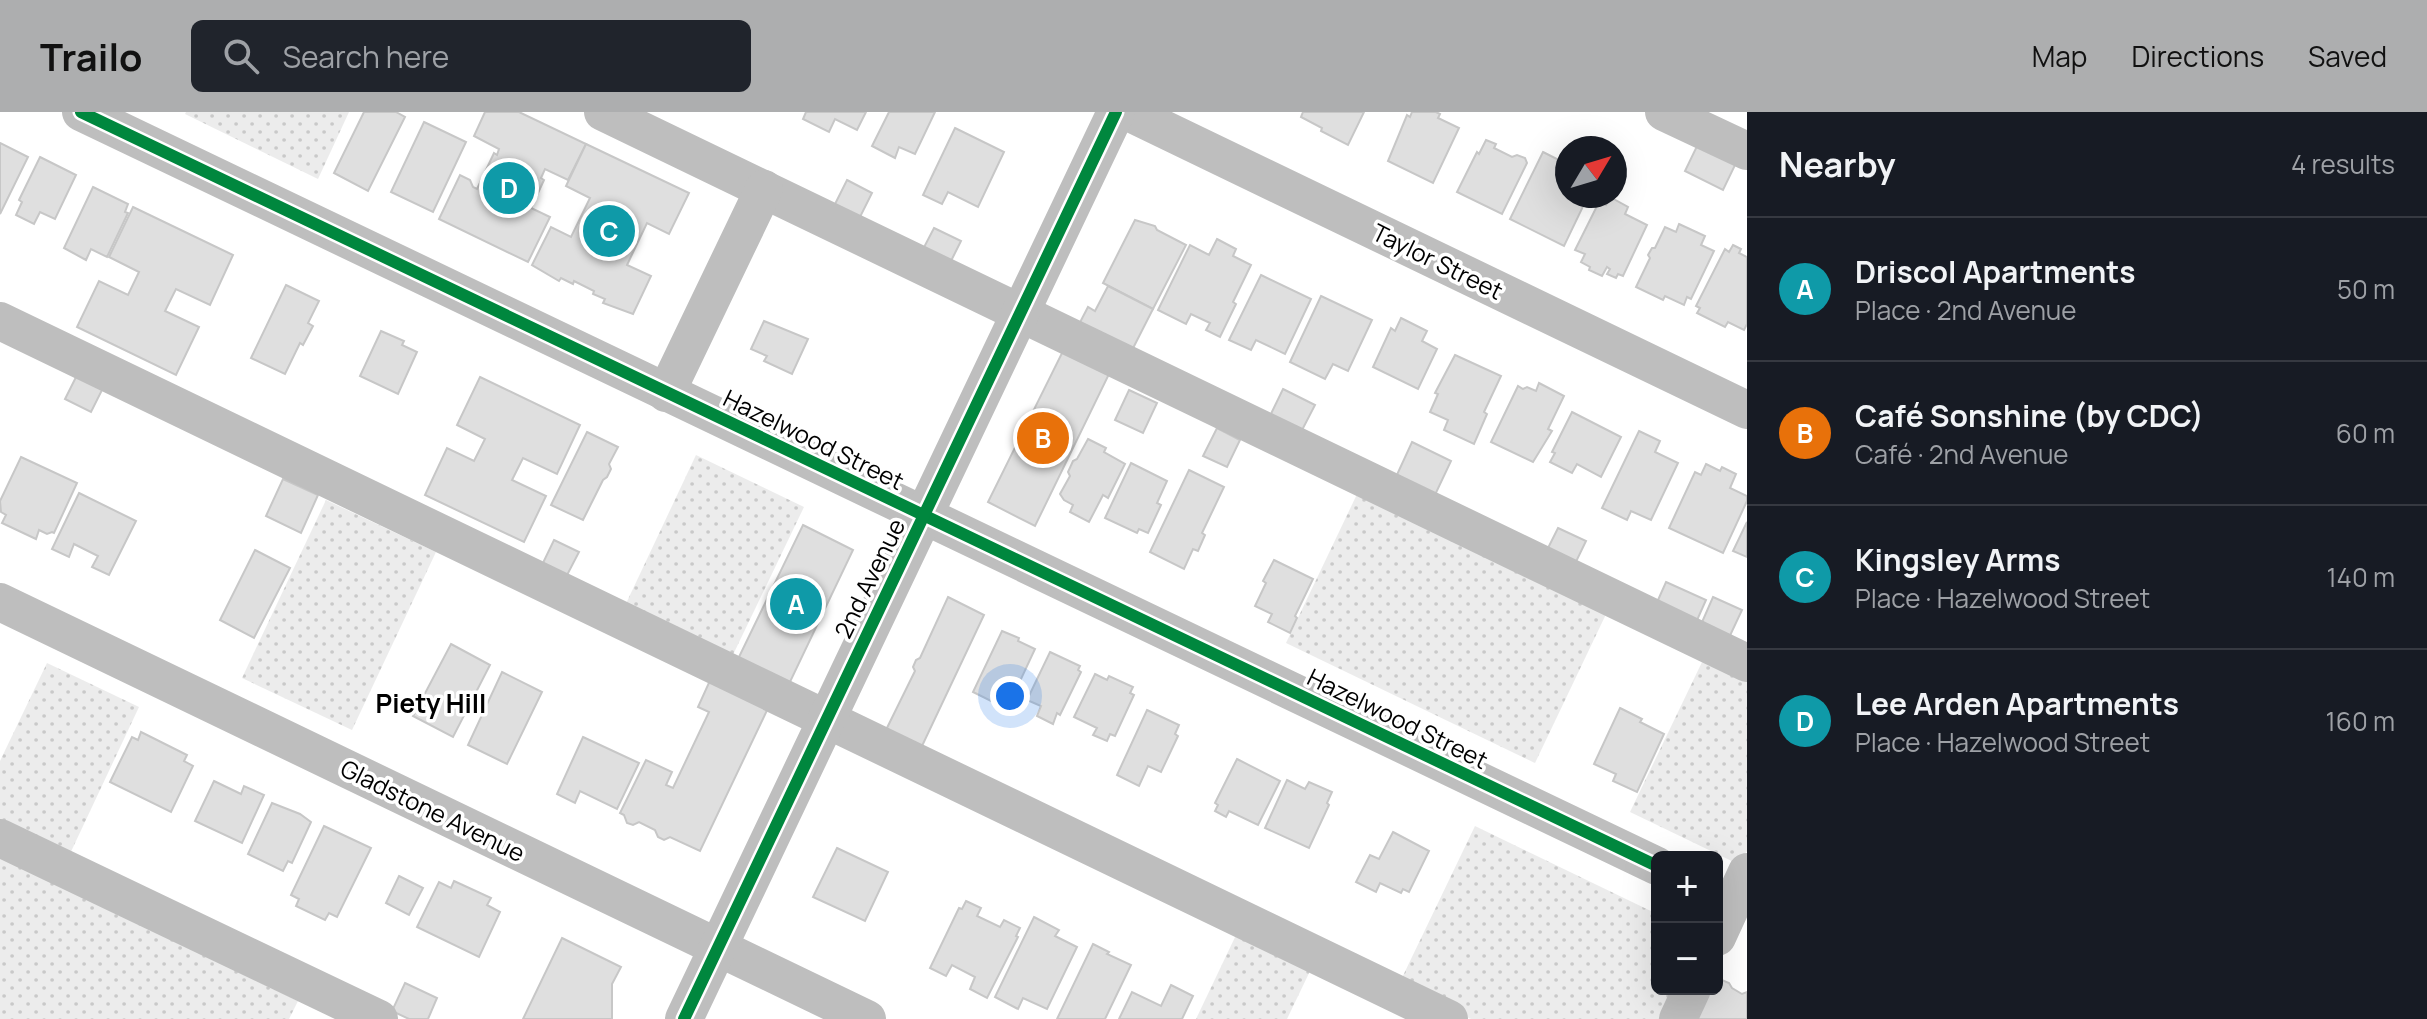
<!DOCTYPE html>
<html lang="en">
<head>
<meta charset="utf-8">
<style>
	:root { --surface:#171b24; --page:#20242c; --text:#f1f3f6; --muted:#9ea1a6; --line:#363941; --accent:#adaeaf }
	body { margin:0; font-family:Manrope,sans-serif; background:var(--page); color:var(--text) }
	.controls { position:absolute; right:24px; bottom:24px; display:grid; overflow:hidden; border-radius:12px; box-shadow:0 8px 32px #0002 }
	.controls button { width:72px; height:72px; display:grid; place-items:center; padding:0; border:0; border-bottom:2px solid var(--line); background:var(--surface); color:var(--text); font:40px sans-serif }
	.compass { position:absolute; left:1555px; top:24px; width:72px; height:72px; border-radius:50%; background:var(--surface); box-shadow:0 8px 32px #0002; rotate:52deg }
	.you { position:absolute; left:1010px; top:584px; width:28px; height:28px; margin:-20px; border:6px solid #fff; border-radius:50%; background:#1a73e8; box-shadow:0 0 0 12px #1a73e833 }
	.badge { display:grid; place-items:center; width:52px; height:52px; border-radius:50%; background:var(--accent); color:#fff; font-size:26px; font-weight:700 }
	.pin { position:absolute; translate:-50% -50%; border:4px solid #fff; box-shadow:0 2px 8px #0006 }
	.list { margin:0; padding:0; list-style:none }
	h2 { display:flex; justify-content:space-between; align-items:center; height:104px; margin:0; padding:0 32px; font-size:34px }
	h2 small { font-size:26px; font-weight:400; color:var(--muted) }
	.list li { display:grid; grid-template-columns:52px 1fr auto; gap:24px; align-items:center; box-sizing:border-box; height:144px; padding:0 32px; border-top:2px solid var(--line) }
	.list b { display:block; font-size:30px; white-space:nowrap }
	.list p { margin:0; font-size:26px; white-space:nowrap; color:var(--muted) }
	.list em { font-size:26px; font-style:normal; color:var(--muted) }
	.icon { flex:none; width:44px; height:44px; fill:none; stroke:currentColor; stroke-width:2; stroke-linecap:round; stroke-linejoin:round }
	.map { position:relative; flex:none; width:1747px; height:907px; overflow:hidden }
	header { display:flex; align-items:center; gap:48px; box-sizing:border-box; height:112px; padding:0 40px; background:var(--accent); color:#111 }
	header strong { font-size:38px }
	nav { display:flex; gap:44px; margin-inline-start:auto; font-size:28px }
	.search { width:560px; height:72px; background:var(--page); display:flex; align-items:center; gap:20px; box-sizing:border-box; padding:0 28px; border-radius:12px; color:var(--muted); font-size:30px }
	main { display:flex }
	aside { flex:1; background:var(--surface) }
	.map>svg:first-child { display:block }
	.grass { fill:url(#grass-dots) }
	.building { fill:#dfdfdf; stroke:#c7c7c7; stroke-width:2 }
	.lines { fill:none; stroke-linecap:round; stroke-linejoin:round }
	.minor { stroke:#bebebe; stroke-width:38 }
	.cycleway-casing { stroke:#fff; stroke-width:17 }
	.cycleway { stroke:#00873e; stroke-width:12 }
	.labels { text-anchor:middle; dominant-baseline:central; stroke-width:7; stroke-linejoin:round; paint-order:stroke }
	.street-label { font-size:24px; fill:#000; stroke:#fff }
	.neighbourhood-label { font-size:26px; font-weight:bold; fill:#000; stroke:#fff }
</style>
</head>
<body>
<header>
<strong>Trailo</strong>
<div class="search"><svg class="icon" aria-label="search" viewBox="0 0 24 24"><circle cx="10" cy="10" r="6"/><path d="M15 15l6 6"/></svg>Search here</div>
<nav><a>Map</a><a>Directions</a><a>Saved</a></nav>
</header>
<main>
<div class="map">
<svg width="1747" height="907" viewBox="0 0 1747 907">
	<defs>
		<pattern id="grass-dots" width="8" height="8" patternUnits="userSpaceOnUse" patternTransform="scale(2)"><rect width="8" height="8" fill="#ececec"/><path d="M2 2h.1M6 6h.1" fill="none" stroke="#c9c9c9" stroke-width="1.8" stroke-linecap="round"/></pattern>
	</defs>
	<rect width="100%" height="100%" fill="#fff"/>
	<g class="grass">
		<polygon points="186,0 349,0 318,67 185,2"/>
		<polygon points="696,343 804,395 730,549 623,498"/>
		<polygon points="1359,378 1608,498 1535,651 1286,531"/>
		<polygon points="326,388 436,440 352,618 242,566"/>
		<polygon points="1703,548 1747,569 1747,738 1740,753 1630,700"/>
		<polygon points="47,551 139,595 68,746 0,714 0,649"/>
		<polygon points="1475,714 1657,802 1657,877 1680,877 1666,907 1471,907 1399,872"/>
		<polygon points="0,745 298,889 289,907 0,907"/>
		<polygon points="1237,821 1311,857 1287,907 1196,907"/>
	</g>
	<g class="building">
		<polygon points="364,0 396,0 405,5 368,79 334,61"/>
		<polygon points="485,0 519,0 586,32 568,68 545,57 541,66 544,68 531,96 550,105 528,150 439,107 460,63 470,68 473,75 477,77 494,41 497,43 499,37 474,24"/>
		<polygon points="806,0 866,0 857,18 835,7 829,20 803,7"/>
		<polygon points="889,0 935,0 915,42 899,35 895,46 872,34"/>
		<polygon points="1303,0 1364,0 1348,33 1321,19 1322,16 1301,5"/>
		<polygon points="1412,0 1436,0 1440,2 1438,6 1459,16 1433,71 1388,49 1407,3 1410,5"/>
		<polygon points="424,10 466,30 433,100 391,80"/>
		<polygon points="955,16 1004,40 978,95 948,80 942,92 923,83"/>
		<polygon points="1486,28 1496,32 1494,36 1512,45 1517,43 1525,46 1527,51 1502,102 1457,80 1477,40 1479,42"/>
		<polygon points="0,31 28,45 0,102"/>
		<polygon points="586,32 689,81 669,122 647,111 627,153 651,164 633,202 603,191 605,187 593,182 594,179 574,169 573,172 561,166 559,169 532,153 551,115 571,125 590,86 566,74"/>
		<polygon points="1698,32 1736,51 1723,78 1685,59"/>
		<polygon points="1543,40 1567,52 1567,64 1564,72 1567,73 1567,84 1588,84 1564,134 1510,107"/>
		<polygon points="40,45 76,63 55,107 40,100 34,112 16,103 22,90 19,88"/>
		<polygon points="847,68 872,81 857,111 832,98"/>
		<polygon points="93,75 128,92 125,100 128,101 107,145 91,137 86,148 64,136"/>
		<polygon points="1610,85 1628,95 1625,102 1647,113 1623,164 1618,162 1616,166 1607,162 1610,157 1607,155 1602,164 1589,158 1590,155 1581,150 1585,142 1575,138 1599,90 1606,93"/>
		<polygon points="133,95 233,143 210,193 176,177 165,199 199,215 176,263 77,215 99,169 128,183 139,160 109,145"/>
		<polygon points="1135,108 1155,114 1157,118 1186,133 1153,197 1103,171"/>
		<polygon points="1679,112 1705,124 1701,133 1714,139 1691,187 1687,185 1684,193 1665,184 1663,188 1636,175 1650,146 1648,143 1652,136 1655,136 1665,115 1676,120"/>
		<polygon points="934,116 961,129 948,155 921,141"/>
		<polygon points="1217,127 1236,137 1233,144 1251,153 1233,190 1236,192 1220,225 1206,218 1210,211 1191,202 1186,212 1158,198 1190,133 1209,143"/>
		<polygon points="1733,133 1741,137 1739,141 1747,145 1747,212 1744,218 1728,210 1725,215 1697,201 1700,196 1696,194 1725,137 1729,140"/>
		<polygon points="1261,163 1311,187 1285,242 1256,228 1251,238 1229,228"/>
		<polygon points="286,173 319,189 308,211 313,214 303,233 300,231 285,262 251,246"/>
		<polygon points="1108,174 1153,197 1128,246 1077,216 1088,195 1095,199"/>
		<polygon points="1321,184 1372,208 1348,259 1333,252 1325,267 1290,250"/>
		<polygon points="1401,206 1427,219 1422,229 1437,237 1418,277 1373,255 1391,216 1395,219"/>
		<polygon points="764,209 808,227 792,262 764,249 767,244 751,237"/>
		<polygon points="381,219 404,229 402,233 417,240 398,282 360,264"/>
		<polygon points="1064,237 1110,260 1035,414 988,390"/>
		<polygon points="1455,243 1501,264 1484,300 1487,302 1474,332 1444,318 1448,308 1430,300 1438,282 1435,281"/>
		<polygon points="77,263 103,276 91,300 65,287"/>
		<polygon points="480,265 580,313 557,362 523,346 512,368 546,384 524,430 425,383 447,336 474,349 485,327 457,313"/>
		<polygon points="1539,271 1564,284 1548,317 1552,319 1533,350 1491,330 1518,274 1523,277 1527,275 1536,279"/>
		<polygon points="1283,277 1315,293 1299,324 1268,308"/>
		<polygon points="1129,278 1157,291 1143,321 1115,308"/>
		<polygon points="1572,300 1621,325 1601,365 1577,352 1572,361 1550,350 1555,341 1552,340"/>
		<polygon points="1217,316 1240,328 1227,355 1203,344"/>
		<polygon points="1639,319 1660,329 1655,340 1678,351 1651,408 1631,399 1627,408 1602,396"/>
		<polygon points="587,320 618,335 609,352 611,357 607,365 603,368 583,408 551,393"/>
		<polygon points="1088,327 1106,336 1104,340 1125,352 1108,386 1103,383 1089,410 1070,400 1073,393 1064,388 1060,382 1070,364 1068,360 1073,349 1077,347"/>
		<polygon points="1412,330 1451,349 1434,385 1395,367"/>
		<polygon points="21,345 77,371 54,421 52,420 47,422 39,418 36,427 2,411 6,403 1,400 0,389"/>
		<polygon points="1131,351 1167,369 1157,391 1161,393 1148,421 1139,417 1137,421 1105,406"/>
		<polygon points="1706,352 1720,359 1722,355 1736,362 1730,376 1747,384 1747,389 1723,441 1669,416 1695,360 1701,363"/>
		<polygon points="1189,358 1224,375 1202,421 1205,423 1198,439 1193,437 1184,457 1150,440"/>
		<polygon points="283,367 318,383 301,421 266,404"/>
		<polygon points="79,381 136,409 109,463 92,455 98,444 74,432 69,445 52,437"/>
		<polygon points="1747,410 1747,445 1733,439"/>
		<polygon points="803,413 853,438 789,572 738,547"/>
		<polygon points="1558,416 1586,429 1573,456 1545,442"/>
		<polygon points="554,428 579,440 565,467 541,455"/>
		<polygon points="255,438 290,456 254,526 220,508"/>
		<polygon points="1274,448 1313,467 1295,504 1297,506 1290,521 1268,510 1272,502 1255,494 1266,471 1263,469"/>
		<polygon points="1666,470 1706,488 1694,515 1654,497"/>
		<polygon points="948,485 984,503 922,634 884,622 915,559 913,555 916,548 920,546"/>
		<polygon points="1713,485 1742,498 1727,530 1699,517"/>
		<polygon points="1002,519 1019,526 1018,529 1035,537 1007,597 973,580"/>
		<polygon points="451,532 490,553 453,625 413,604"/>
		<polygon points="1050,540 1080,554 1078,558 1081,560 1060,603 1057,601 1053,612 1037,604 1041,594 1027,588"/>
		<polygon points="502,560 542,580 507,652 468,633"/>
		<polygon points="1095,562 1107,568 1109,564 1133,575 1130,581 1134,583 1115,624 1110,622 1107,629 1093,623 1097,616 1074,605"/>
		<polygon points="712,564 770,592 700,739 670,725 664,728 658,725 655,718 639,710 633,713 627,711 624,703 620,701 646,648 672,660 666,673 673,676 709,600 698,595"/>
		<polygon points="1620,596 1642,607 1640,610 1664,622 1637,680 1613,669 1616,662 1594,652"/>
		<polygon points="1147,598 1179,613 1175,622 1178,624 1161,660 1148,654 1139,674 1117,663"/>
		<polygon points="141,620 187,643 184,649 193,654 171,700 110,670 132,625 138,628"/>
		<polygon points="583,625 639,651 617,697 580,679 575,691 557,682"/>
		<polygon points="1237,647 1280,669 1258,713 1229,699 1226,705 1215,699 1218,693 1215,691"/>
		<polygon points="1287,668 1305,677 1309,670 1332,680 1327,691 1329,693 1309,736 1265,716"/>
		<polygon points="214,669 241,682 244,674 264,683 242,731 195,709"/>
		<polygon points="272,691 300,702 311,710 292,751 288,749 283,759 248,742"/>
		<polygon points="324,714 371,736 337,805 329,801 325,808 296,794 299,787 291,783"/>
		<polygon points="1393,720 1429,739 1409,780 1403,777 1401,781 1380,771 1376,780 1356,770 1370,743 1379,747"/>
		<polygon points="837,736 888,760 865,809 813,785"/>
		<polygon points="399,764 423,776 409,803 386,791"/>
		<polygon points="454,769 491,786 487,793 500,800 479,845 417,815 439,770 451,776"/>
		<polygon points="966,789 981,796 977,804 1000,815 1004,808 1020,816 1016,824 1018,825 987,886 970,877 975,865 952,853 946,864 930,856 959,796 962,797"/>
		<polygon points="1034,805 1059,818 1055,824 1077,835 1047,897 1023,886 1018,897 995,885"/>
		<polygon points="562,826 621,855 612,872 612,907 523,907"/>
		<polygon points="1093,832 1109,840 1107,842 1131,853 1105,907 1057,907"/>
		<polygon points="1717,866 1729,871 1732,876 1742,882 1747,880 1747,907 1691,907 1705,877 1717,877"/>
		<polygon points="405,871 437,886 428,907 409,907 392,899"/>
		<polygon points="1171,873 1193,884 1182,907 1119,907 1132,880 1161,894"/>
	</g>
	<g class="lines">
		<g class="minor">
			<polyline points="81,0 1657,754"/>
			<polyline points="603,0 1747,551"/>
			<polyline points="1128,0 1747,298"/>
			<polyline points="1664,0 1747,39"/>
			<polyline points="0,209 1449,907"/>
			<polyline points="666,281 764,77"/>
			<polyline points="0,490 867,907"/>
			<polyline points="0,726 379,907"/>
			<polyline points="1717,825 1747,760"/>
			<polyline points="684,907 1116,0"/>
			<polyline points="1678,907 1692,877"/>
		</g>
		<g class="cycleway-casing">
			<g id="cycleway">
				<polyline points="81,0 1657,754"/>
				<polyline points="684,907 1116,0"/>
			</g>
		</g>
		<use href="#cycleway" class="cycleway"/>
	</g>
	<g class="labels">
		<g class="street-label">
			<text transform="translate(1438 149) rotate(26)">Taylor Street</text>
			<text transform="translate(814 327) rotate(26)">Hazelwood Street</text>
			<text transform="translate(869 466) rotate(-64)">2nd Avenue</text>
			<text transform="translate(1398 606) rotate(26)">Hazelwood Street</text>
			<text transform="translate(433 698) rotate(26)">Gladstone Avenue</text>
		</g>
		<g class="neighbourhood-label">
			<text x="431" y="591">Piety Hill</text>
		</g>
	</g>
</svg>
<div class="controls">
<button>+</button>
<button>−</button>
</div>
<svg class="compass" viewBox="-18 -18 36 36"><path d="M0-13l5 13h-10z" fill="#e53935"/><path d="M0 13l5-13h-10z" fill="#9ea1a6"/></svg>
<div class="you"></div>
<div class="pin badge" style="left:796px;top:492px;background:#0f9aa8">A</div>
<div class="pin badge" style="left:1043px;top:326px;background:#e8710a">B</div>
<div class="pin badge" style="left:609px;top:119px;background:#0f9aa8">C</div>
<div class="pin badge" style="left:509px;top:76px;background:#0f9aa8">D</div>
</div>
<aside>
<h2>Nearby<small>4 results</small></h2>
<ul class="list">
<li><span class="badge" style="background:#0f9aa8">A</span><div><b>Driscol Apartments</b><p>Place · 2nd Avenue</p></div><em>50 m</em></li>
<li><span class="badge" style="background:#e8710a">B</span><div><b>Café Sonshine (by CDC)</b><p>Café · 2nd Avenue</p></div><em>60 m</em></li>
<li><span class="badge" style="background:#0f9aa8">C</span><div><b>Kingsley Arms</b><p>Place · Hazelwood Street</p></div><em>140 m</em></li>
<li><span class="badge" style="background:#0f9aa8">D</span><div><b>Lee Arden Apartments</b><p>Place · Hazelwood Street</p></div><em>160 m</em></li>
</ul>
</aside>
</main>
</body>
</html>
